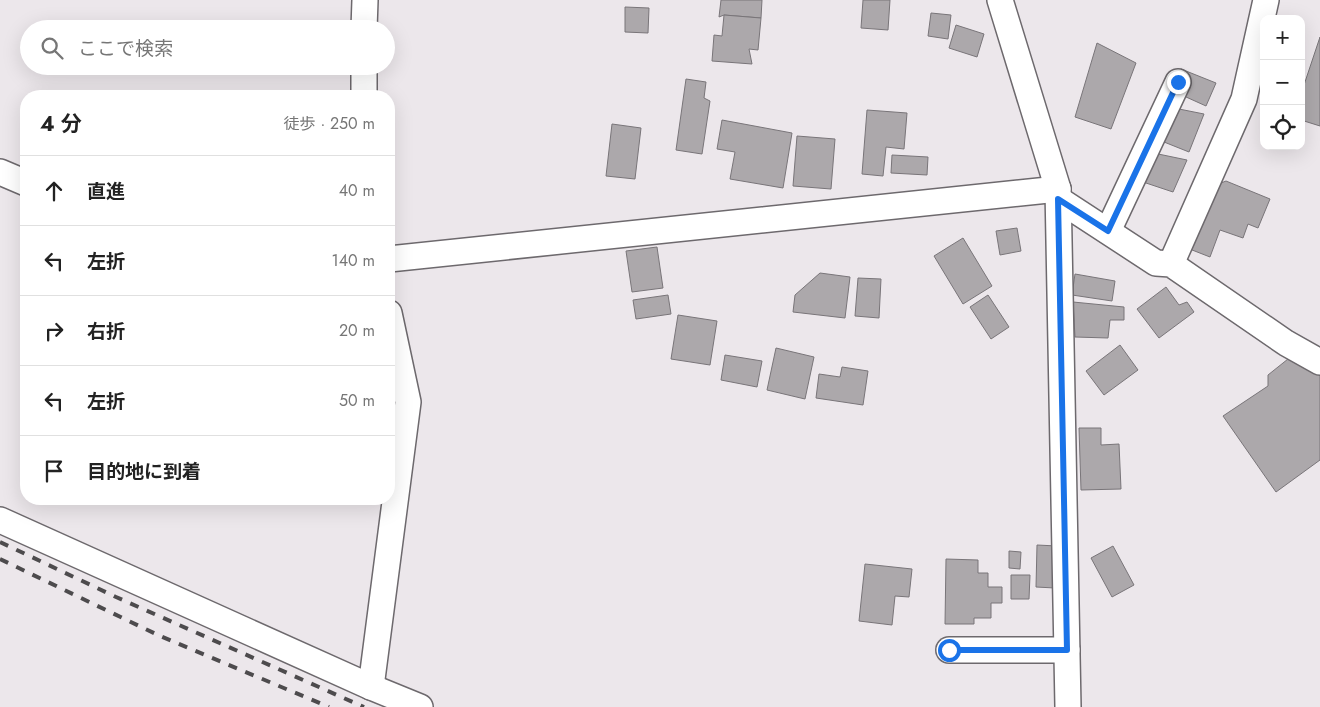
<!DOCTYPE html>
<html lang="ja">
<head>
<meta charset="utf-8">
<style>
	:root { --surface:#fff; --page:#f2f2f2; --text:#222; --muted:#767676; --line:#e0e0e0 }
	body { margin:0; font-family:Jost,"Noto Sans JP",sans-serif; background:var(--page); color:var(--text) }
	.controls { position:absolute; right:15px; top:15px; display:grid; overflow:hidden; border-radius:10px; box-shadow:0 5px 20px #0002 }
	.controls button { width:45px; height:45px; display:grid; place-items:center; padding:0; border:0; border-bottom:1px solid var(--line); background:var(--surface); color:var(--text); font:25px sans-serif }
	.stop { position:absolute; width:15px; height:15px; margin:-11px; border:4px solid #1a73e8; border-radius:50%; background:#fff }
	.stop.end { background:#1a73e8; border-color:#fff; box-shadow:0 1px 5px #0008 }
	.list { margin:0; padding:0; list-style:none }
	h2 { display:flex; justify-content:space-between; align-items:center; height:65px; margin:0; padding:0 20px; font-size:21px }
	h2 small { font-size:16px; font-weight:400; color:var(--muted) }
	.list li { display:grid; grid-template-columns:32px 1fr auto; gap:15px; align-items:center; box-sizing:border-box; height:70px; padding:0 20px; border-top:1px solid var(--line) }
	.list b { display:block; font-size:19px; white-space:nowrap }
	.list em { font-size:16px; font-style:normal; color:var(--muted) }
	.icon { flex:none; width:28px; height:28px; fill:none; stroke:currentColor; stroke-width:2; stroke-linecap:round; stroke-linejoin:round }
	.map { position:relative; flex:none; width:1320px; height:707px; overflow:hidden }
	.search { position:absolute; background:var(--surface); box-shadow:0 5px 20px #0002; left:20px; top:20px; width:375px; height:55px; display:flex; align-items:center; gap:12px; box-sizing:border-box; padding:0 18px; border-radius:28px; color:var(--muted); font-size:19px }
	.panel { position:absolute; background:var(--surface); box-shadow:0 5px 20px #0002; left:20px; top:90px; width:375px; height:415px; border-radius:20px }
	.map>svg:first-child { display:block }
	.building { fill:#aca8ab; stroke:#797579 }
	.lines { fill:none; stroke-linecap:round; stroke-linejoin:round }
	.street-casing { stroke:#6d696d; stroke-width:28 }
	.street { stroke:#fff; stroke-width:25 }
	.rail { stroke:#4d4b4d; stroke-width:4; stroke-dasharray:9 9; stroke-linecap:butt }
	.route { stroke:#1a73e8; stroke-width:6 }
</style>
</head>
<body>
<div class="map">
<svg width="1320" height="707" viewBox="0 0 1320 707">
	<rect width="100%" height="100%" fill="#ece7eb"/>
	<g class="building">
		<polygon points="721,0 762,0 761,18 724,15 719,17"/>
		<polygon points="863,0 890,0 888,30 861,28"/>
		<polygon points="625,7 649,8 648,33 625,32"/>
		<polygon points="931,13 951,15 948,39 928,36"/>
		<polygon points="724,15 761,18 758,50 749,49 752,64 712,61 714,35 722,36"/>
		<polygon points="956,25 984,34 977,57 949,48"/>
		<polygon points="1320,37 1320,126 1301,120 1301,94"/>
		<polygon points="1097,43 1136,63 1111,129 1075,117"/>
		<polygon points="1181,69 1216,83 1206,106 1175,92"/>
		<polygon points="686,79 706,82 704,98 710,101 702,154 676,150"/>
		<polygon points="1159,105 1204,114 1189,152 1154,138"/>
		<polygon points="867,110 907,113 904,149 886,147 883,176 862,174"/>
		<polygon points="722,120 792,133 783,188 730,179 735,152 717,149"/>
		<polygon points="612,124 641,128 635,179 606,176"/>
		<polygon points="797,136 835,139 831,189 793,186"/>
		<polygon points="1139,150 1187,160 1173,192 1140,181"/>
		<polygon points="892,155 928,157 927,175 891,173"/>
		<polygon points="1226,181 1270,199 1258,228 1248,224 1243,238 1220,230 1210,257 1187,248 1211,187"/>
		<polygon points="1017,228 1021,251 1000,255 996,231"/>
		<polygon points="963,238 992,286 963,304 934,256"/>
		<polygon points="657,247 663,288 632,292 626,251"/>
		<polygon points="820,273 850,277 845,318 793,312 795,295"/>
		<polygon points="1075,274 1115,281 1112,301 1072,295"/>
		<polygon points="858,278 881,279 879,318 855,316"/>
		<polygon points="1166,287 1179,305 1187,302 1194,312 1159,338 1137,309"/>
		<polygon points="668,295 671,314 636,319 633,300"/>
		<polygon points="988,295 1009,327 991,339 970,307"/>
		<polygon points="1073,302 1124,307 1124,320 1110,320 1108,338 1075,337"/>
		<polygon points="678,315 717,321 710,365 671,359"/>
		<polygon points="1120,345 1138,370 1104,395 1086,371"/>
		<polygon points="776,348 814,357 805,399 767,390"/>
		<polygon points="725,355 762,361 757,387 721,380"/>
		<polygon points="1293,355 1320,372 1320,460 1276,492 1223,416 1268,386 1268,375"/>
		<polygon points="842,367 868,371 863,405 816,398 819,374 840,377"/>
		<polygon points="1079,428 1101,428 1101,445 1119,444 1121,489 1081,490"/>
		<polygon points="1037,545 1057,546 1055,588 1036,587"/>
		<polygon points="1113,546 1134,585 1112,597 1091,558"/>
		<polygon points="1009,551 1021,552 1020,569 1009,568"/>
		<polygon points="946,559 978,560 978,573 988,573 988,587 1002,587 1002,603 991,603 991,618 974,618 974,624 945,624"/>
		<polygon points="865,564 912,569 909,597 895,596 892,625 859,621"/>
		<polygon points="1011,575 1030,575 1029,599 1011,599"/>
	</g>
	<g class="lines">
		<g class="street-casing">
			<g id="street">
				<polyline points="1000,0 1058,189 1068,707"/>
				<polyline points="364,29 365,0"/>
				<polyline points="364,96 364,66"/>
				<polyline points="0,172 26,183"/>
				<polyline points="1058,199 1156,263 1171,264 1286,343 1320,362"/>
				<polyline points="1108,231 1178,82"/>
				<polyline points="389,259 1058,189"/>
				<polyline points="1171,264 1244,99 1266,0"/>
				<polyline points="0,520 371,687 420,707"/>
				<polyline points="949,650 1067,650"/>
				<polyline points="371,687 408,402 389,313"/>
			</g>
		</g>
		<use href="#street" class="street"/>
		<g class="rail">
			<polyline points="0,542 116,597 364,707"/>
			<polyline points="0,559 160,636 329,707"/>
		</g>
	</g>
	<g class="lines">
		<polyline class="route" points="949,650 1067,650 1058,199 1108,231 1178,82"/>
	</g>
</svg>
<div class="controls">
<button>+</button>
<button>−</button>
<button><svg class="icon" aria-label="locate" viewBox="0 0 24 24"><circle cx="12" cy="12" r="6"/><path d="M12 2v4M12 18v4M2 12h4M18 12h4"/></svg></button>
</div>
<div class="stop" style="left:949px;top:650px"></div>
<div class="stop end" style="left:1178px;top:82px"></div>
<div class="search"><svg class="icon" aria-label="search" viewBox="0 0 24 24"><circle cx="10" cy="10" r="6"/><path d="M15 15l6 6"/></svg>ここで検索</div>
<section class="panel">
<h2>4 分<small>徒歩 · 250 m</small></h2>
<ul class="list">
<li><svg class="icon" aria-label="ahead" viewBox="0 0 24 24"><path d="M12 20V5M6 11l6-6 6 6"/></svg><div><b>直進</b></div><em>40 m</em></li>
<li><svg class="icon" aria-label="left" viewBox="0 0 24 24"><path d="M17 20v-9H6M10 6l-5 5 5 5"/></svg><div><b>左折</b></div><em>140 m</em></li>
<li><svg class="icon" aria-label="right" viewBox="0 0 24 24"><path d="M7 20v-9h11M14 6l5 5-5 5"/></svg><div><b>右折</b></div><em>20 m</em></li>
<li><svg class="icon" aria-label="left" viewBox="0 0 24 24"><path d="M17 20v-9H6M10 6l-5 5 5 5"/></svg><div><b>左折</b></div><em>50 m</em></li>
<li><svg class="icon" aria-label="arrive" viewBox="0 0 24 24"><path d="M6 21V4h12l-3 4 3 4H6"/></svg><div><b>目的地に到着</b></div></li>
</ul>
</section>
</div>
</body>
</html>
